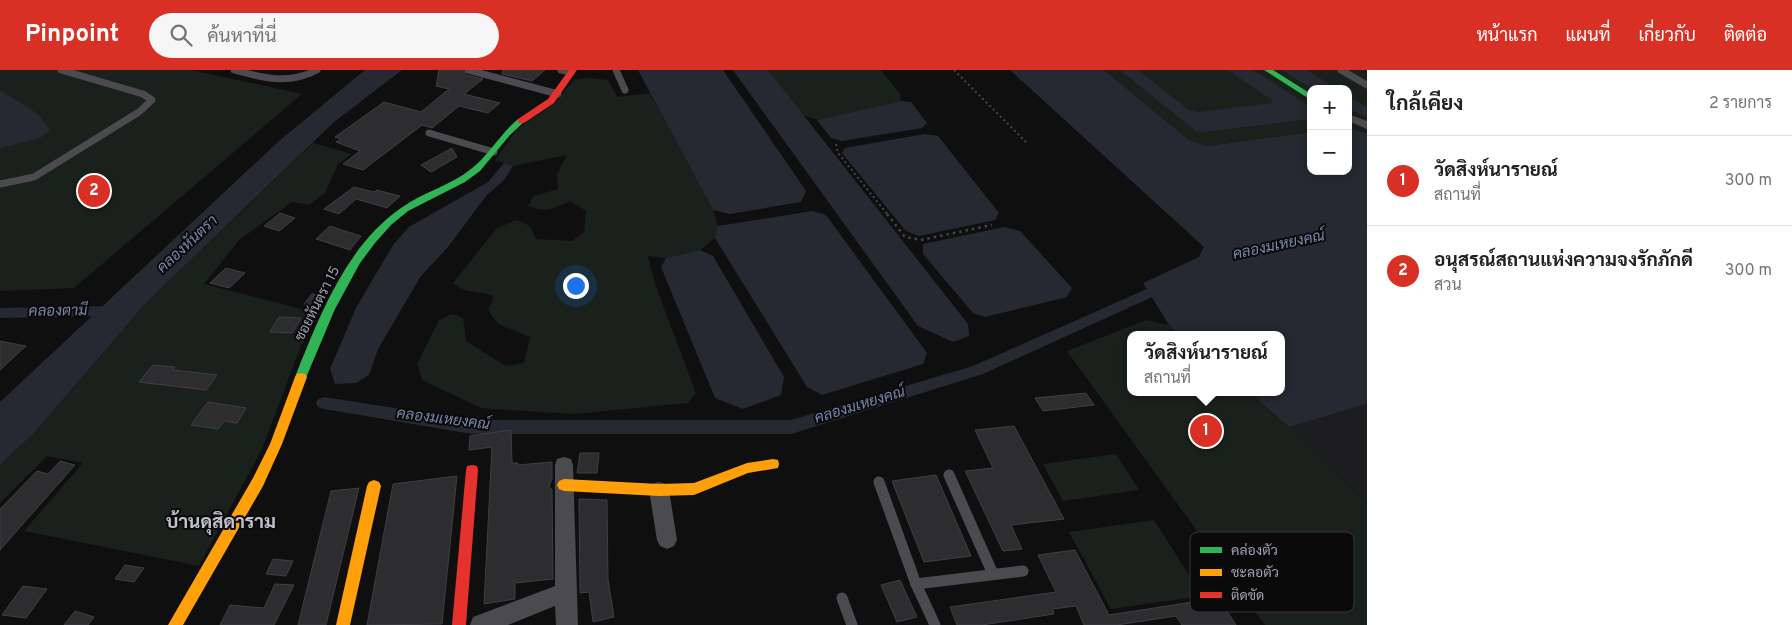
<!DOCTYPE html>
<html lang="th">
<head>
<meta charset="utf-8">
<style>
	:root { --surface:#fff; --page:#f6f6f6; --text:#202124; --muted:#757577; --line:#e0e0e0; --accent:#d93025 }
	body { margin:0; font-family:Overpass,Sarabun,sans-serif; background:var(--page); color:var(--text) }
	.controls { position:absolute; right:15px; top:15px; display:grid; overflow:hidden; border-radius:10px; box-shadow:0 2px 12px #0003 }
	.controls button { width:45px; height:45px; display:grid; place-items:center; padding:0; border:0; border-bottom:1px solid var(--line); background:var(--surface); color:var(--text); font:25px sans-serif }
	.you { position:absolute; left:575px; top:215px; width:18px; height:18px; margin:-12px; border:4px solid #fff; border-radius:50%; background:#1a73e8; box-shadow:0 0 0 8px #1a73e833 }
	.badge { display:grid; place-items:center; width:32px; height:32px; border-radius:50%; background:var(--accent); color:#fff; font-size:16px; font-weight:700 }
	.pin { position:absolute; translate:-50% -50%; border:2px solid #fff; box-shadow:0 1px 5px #0006 }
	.popup { position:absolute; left:1127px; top:261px; width:158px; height:65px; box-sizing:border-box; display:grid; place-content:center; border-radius:10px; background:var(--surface); filter:drop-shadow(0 1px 4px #0005); font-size:16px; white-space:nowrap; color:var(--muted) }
	.popup b { font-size:19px; color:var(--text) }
	.popup::after { content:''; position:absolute; left:50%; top:100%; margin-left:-10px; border:10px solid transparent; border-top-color:var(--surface) }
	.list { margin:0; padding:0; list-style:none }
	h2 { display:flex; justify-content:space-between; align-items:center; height:65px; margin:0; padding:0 20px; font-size:21px }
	h2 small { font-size:16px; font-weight:400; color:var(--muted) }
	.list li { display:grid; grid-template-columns:32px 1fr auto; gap:15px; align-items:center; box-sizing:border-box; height:90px; padding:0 20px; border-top:1px solid var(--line) }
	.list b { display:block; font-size:19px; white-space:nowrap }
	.list p { margin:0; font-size:16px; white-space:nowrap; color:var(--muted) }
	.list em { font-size:16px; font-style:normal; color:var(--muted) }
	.icon { flex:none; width:28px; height:28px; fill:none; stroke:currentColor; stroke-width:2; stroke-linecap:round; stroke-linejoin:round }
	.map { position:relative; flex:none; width:1367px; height:555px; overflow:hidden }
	header { display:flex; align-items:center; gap:30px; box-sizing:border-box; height:70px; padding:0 25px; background:var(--accent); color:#fff }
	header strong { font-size:24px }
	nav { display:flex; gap:28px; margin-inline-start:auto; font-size:18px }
	.search { width:350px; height:45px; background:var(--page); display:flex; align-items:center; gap:12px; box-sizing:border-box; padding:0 18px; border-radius:28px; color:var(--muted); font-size:19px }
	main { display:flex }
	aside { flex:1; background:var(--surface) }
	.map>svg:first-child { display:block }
	.built { fill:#1d1c1e }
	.green { fill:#1a201c }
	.water { fill:#262932 }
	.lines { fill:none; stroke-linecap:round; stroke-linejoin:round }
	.canal { fill:#262932; fill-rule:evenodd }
	.building { fill:#2d2d2f; stroke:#3f3f44 }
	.path-far1 { stroke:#45454a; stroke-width:2; stroke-dasharray:2 3; stroke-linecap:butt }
	.path { stroke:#45454a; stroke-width:2.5; stroke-dasharray:2.5 4; stroke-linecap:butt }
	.lane-far1 { stroke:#4a4a4f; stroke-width:7 }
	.lane { stroke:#4a4a4f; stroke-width:11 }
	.street { fill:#4a4a4f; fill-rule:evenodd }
	.fast { fill:#30b455; fill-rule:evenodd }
	.slow { fill:#ff9f0a; fill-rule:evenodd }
	.jam { fill:#e5322d; fill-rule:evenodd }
	.labels { text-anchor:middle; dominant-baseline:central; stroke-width:4; stroke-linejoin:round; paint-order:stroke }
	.street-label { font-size:14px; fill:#a1a1b1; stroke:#0a0a0b }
	.water-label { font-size:15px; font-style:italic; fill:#7887ab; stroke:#0a0a0b }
	.near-quarter-label { font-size:19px; font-weight:bold; fill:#c1c1cd; stroke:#0a0a0b }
	.key { fill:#0a0a0b; stroke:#37373d; stroke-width:1 }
	.key-label { font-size:14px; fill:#a1a1b1 }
</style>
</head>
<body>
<header>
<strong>Pinpoint</strong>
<div class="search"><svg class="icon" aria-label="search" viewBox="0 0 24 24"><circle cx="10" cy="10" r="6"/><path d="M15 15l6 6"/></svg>ค้นหาที่นี่</div>
<nav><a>หน้าแรก</a><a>แผนที่</a><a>เกี่ยวกับ</a><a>ติดต่อ</a></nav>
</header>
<main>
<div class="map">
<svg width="1367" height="555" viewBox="0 0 1367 555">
	<rect width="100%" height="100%" fill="#0f0f10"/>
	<polygon class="built" points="1367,334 1367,434 1289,357"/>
	<g class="green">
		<polygon points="0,0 191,0 302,24 74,218 0,221"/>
		<polygon points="768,0 881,0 900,24 901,31 817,50 803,45"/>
		<polygon points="1104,0 1367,0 1367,63 1348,58 1348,19 1311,19 1311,62 1207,76 1189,70"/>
		<path d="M590,8L608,10L617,27L650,23L713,140L718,156L715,168L700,180L666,188L648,186L655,214L696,323L688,333L573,344L481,338L422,310L417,294L439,250L452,244L463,248L466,271L506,296L524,293L530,267L498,254L488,240L494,227C478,218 470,227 453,213L497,158L517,150L530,156L536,169L572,171L584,162L586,141L570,131C553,139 545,143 528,136L534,126L558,119L557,104L567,85L513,96L495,90L517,59L554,34L574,10Z"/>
		<polygon points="313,73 352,84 338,94 325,123 309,135 292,132 239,170 204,214 317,243 302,273 262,379 199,496 24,461 83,393 47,386 0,433 0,395 34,363 146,233"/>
		<polygon points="1146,250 1169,255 1181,265 1131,265 1131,322 1249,322 1289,357 1367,434 1367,555 1265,555 1067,281"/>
		<polygon points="1116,384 1139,420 1063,431 1043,394"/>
		<polygon points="1154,450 1202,526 1111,539 1069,462"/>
	</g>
	<g class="water">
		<polygon points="365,0 402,0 334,52 146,233 34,363 0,395 0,332 279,71"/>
		<polygon points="638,0 723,0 806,121 801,132 730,144 713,140"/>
		<polygon points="733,0 768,0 968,254 969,266 953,272 918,256"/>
		<polygon points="1010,0 1104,0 1189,70 1207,76 1311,62 1311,101 1348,101 1348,58 1367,63 1367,334 1289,357 1249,322 1281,322 1281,265 1181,265 1169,255 1143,213 1199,187 1204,177"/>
		<polygon points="1120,0 1138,0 1189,40 1200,42 1272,33 1272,30 1228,0 1253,0 1311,37 1311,49 1204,62 1196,61"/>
		<polygon points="1282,0 1307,0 1337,19 1312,19"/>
		<polygon points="0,20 38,44 50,60 40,68 0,78"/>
		<polygon points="1348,26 1367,37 1367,47 1348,39"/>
		<polygon points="901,31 911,32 927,53 922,58 842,71 831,68 817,50"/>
		<polygon points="925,64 938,66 999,143 995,150 919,166 906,161 842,83 845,78"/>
		<polygon points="504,93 513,96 504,110 486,126 448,177 421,206 378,279 369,305 356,313 335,314 330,299 356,238 393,175 409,157 488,112"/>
		<polygon points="812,141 826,145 927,283 923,294 822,325 807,317 715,168 718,156"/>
		<polygon points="1004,157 1020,161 1072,218 1067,227 985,247 973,243 923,184 923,174"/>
		<polygon points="700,180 713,186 784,307 781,325 743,339 715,328 661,197 666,188"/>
	</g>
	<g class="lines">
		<g class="canal">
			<polygon points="1167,210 1172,212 1174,215 1172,218 983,304 791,364 472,364 324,339 318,337 316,333 318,329 324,327 472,350 791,350 973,296"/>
			<polygon points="116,236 123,241 116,246 0,248 0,238"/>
		</g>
	</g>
	<g class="building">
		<polygon points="439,0 463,0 466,5 483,9 464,24 500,33 488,43 459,36 432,58 422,55 363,100 343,94 360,81 336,72 341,69 335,67 384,32 421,42 449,19 436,16"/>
		<polygon points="503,0 545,0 532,11 502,4"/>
		<polygon points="452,78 457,87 431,102 421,95"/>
		<polygon points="354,117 374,122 377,120 400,126 387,138 356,129 339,144 324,139"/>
		<polygon points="280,143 295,148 279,161 264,156"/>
		<polygon points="330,156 348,162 361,166 350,180 316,169"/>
		<polygon points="226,198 245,203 229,218 210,213"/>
		<polygon points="312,224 324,226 317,236 304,234"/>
		<polygon points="279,247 301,248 292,263 270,262"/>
		<polygon points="0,271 26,276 0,300"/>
		<polygon points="153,295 175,297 173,300 217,305 206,320 139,312"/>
		<polygon points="1086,323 1094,335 1043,341 1035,328"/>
		<polygon points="208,332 234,336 246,338 237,353 224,351 218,359 191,355"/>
		<polygon points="1014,356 1064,449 1011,455 1022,479 1003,481 965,401 993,398 975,360"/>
		<polygon points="511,360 512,393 518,393 518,395 552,392 552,409 549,416 552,420 553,509 515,513 515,529 484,534 492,377 469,380 470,366"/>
		<polygon points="580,383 599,383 597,403 577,403"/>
		<polygon points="60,391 75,395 0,480 0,439 37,401 48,404"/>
		<polygon points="936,405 971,486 924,492 892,411"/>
		<polygon points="457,406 442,554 367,555 393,414"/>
		<polygon points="359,418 326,555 298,555 331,421"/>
		<polygon points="579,429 607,430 608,510 614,547 593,552 589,522 580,523"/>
		<polygon points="1075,480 1109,545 1218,528 1236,555 1182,555 1176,546 1117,555 1084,555 1076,536 1052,539 1054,544 982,555 957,555 950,537 1056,522 1038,485"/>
		<polygon points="273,489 293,491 286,506 266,504"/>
		<polygon points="125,495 144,498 134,512 115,509"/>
		<polygon points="900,510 917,547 897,552 881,515"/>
		<polygon points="275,514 294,515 274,555 220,555 230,535 264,538"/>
		<polygon points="23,516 47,519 26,548 2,545"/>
		<polygon points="75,541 94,547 88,555 64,555"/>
	</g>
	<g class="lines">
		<g class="path-far1">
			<polyline points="954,0 1027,73"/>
			<polyline points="836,74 838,83 888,145"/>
		</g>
		<polyline class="path" points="887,144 905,167 921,170 992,155"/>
		<g class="lane-far1">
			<path d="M234,0C263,8 289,15 317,0"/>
			<polyline points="468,0 558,24"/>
			<polyline points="561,0 571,2"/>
			<polyline points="616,0 625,20"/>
			<polyline points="1341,0 1367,15"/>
			<polyline points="429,63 494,82"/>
			<polyline points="0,114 34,107 139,42 152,30 143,24 61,0"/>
		</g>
		<g class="lane">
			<polyline points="949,405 993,504"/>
			<polyline points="879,412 916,514"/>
			<polyline points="842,528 852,555"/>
			<polyline points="935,555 916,514 1023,501"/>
		</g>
		<g class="street">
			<polygon points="1348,44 1367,51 1367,59 1348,51"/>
			<polygon points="564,387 571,389 573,395 578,555 556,555 555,536 508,555 470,555 473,547 555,516 555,395 557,389"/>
			<polygon points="659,412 666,414 669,420 677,470 674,476 667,479 660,476 657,470 649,420 652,414"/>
		</g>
		<g class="fast">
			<polygon points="1264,0 1273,0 1311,24 1311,30"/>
			<path d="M518,49L525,51L510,65L480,101L465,112L408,141L391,155L375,173L360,193L335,239L305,310H297L295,307C319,247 346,176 401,138C423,122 450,116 471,99C489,85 500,64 518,49Z"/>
		</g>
		<g class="slow">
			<polygon points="301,303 305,304 307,307 282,374 263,416 183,555 168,555 253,408 270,374 295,307 297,304"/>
			<polygon points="773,389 778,390 779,394 778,398 748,403 694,425 659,426 564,421 559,419 557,415 559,411 564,409 659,414 694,413 747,393"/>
			<polygon points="374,410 379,412 381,416 350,555 336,555 367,416 369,412"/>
		</g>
		<g class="jam">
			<polygon points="569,0 577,0 554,33 524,53 518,53 518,49 548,29"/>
			<polygon points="472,395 477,396 478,400 466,555 452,555 466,400 467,396"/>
		</g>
	</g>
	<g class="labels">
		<g class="street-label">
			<text transform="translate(318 234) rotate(-63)">ซอยหันตรา 15</text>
		</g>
		<g class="water-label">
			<text transform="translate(188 175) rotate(-43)">คลองหันตรา</text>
			<text transform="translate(1279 176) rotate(-12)">คลองมเหยงคณ์</text>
			<text transform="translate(58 242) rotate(-1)">คลองตามี</text>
			<text transform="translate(860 336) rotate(-17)">คลองมเหยงคณ์</text>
			<text transform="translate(443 350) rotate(7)">คลองมเหยงคณ์</text>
		</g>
		<g class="near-quarter-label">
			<text x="221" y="453">บ้านดุสิดาราม</text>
		</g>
	</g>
	<rect x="1190" y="462" width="164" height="80" rx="8" class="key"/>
	<rect x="1200" y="477" width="22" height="6" fill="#30b455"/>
	<rect x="1200" y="499" width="22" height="7" fill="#ff9f0a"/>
	<rect x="1200" y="522" width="22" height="6" fill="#e5322d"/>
	<g class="key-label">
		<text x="1231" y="485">คล่องตัว</text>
		<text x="1231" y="507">ชะลอตัว</text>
		<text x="1231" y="530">ติดขัด</text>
	</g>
</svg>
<div class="controls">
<button>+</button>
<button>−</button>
</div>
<div class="you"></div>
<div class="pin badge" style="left:1206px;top:361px">1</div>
<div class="popup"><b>วัดสิงห์นารายณ์</b>สถานที่</div>
<div class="pin badge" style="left:94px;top:121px">2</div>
</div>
<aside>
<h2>ใกล้เคียง<small>2 รายการ</small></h2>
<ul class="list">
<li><span class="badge">1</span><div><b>วัดสิงห์นารายณ์</b><p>สถานที่</p></div><em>300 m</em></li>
<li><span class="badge">2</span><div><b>อนุสรณ์สถานแห่งความจงรักภักดี</b><p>สวน</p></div><em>300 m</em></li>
</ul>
</aside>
</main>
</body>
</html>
